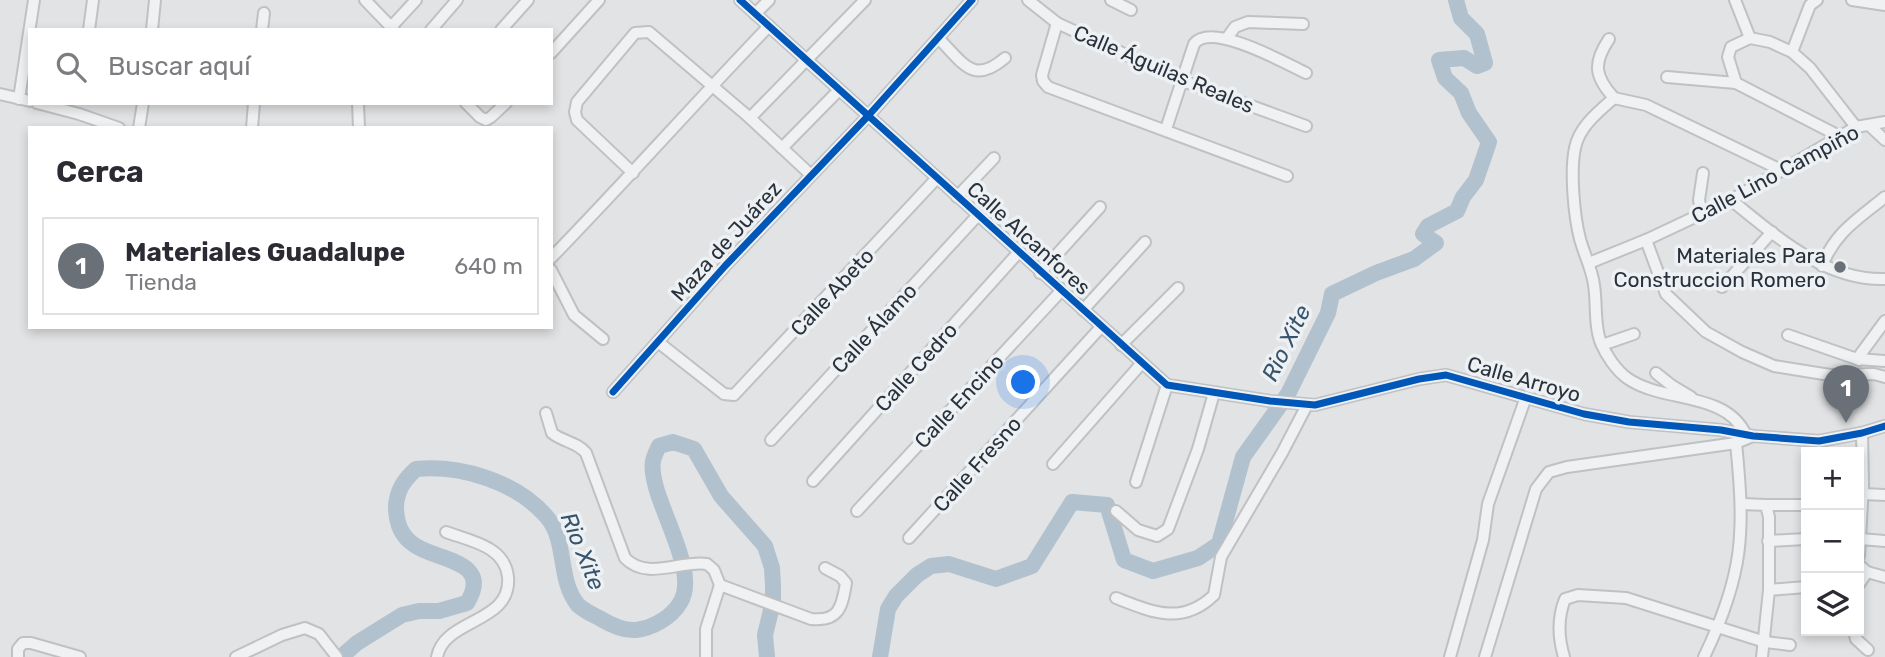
<!DOCTYPE html>
<html lang="es">
<head>
<meta charset="utf-8">
<style>
	:root { --surface:#fff; --page:#f7f7f7; --text:#2b2b33; --muted:#7c7c81; --line:#e1e1e2; --accent:#697077 }
	body { margin:0; font-family:Rubik,sans-serif; background:var(--page); color:var(--text) }
	.controls { position:absolute; right:21px; bottom:21px; display:grid; overflow:hidden; border-radius:0px; box-shadow:0 4px 10px #0003 }
	.controls button { width:63px; height:63px; display:grid; place-items:center; padding:0; border:0; border-bottom:2px solid var(--line); background:var(--surface); color:var(--text); font:35px sans-serif }
	.you { position:absolute; left:1024px; top:383px; width:24px; height:24px; margin:-18px; border:5px solid #fff; border-radius:50%; background:#1a73e8; box-shadow:0 0 0 10px #1a73e833 }
	.badge { display:grid; place-items:center; width:46px; height:46px; border-radius:50%; background:var(--accent); color:#fff; font-size:23px; font-weight:700 }
	.pin { position:absolute; translate:-50% -58px; filter:drop-shadow(0 2px 4px #0008) }
	.pin::after { content:''; position:absolute; top:37px; width:24px; height:21px; background:inherit; clip-path:polygon(0 0,100% 0,50% 100%) }
	.list { margin:0; padding:0; list-style:none }
	h2 { display:flex; justify-content:space-between; align-items:center; height:91px; margin:0; padding:0 28px; font-size:30px }
	h2 small { font-size:23px; font-weight:400; color:var(--muted) }
	.list li { display:grid; grid-template-columns:46px 1fr auto; gap:21px; align-items:center; box-sizing:border-box; height:98px; margin:0 14px 14px; padding:0 14px; border:2px solid var(--line); border-radius:0px }
	.list b { display:block; font-size:26px; white-space:nowrap }
	.list p { margin:0; font-size:23px; white-space:nowrap; color:var(--muted) }
	.list em { font-size:23px; font-style:normal; color:var(--muted) }
	.icon { flex:none; width:38px; height:38px; fill:none; stroke:currentColor; stroke-width:2; stroke-linecap:round; stroke-linejoin:round }
	.map { position:relative; flex:none; width:1885px; height:657px; overflow:hidden }
	.search { position:absolute; background:var(--surface); box-shadow:0 4px 10px #0003; left:28px; top:28px; width:525px; height:77px; display:flex; align-items:center; gap:18px; box-sizing:border-box; padding:0 24px; border-radius:0px; color:var(--muted); font-size:26px }
	.panel { position:absolute; background:var(--surface); box-shadow:0 4px 10px #0003; left:28px; top:126px; width:525px; height:203px; border-radius:0px }
	.map>svg:first-child { display:block }
	.lines { fill:none; stroke-linecap:round; stroke-linejoin:round }
	.river { stroke:#b1c1ce; stroke-width:16 }
	.minor-casing { stroke:#bfc1c3; stroke-width:14 }
	.minor { stroke:#eff1f2; stroke-width:10 }
	.cycleway-casing { stroke:#eef1f4; stroke-width:11 }
	.cycleway { stroke:#0057b8; stroke-width:7 }
	.poi-dot { fill:#697077; stroke:#eef1f4; stroke-width:2.5 }
	.labels { text-anchor:middle; dominant-baseline:central; stroke-width:7; stroke-linejoin:round; paint-order:stroke }
	.street-label { font-size:21px; fill:#29323c; stroke:#eef1f4 }
	.poi-label { font-size:21px; fill:#29323c; stroke:#eef1f4; text-anchor:end }
	.water-label { font-size:23px; font-style:italic; fill:#37546c; stroke:#eef1f4 }
</style>
</head>
<body>
<div class="map">
<svg width="1885" height="657" viewBox="0 0 1885 657">
	<rect width="100%" height="100%" fill="#e1e3e5"/>
	<g class="lines">
		<g class="river">
			<path d="M341,657L357,643L402,615L419,611H439L467,603C494,559 434,561 413,544C400,535 396,521 396,506C397,490 404,480 416,469C461,465 515,481 546,516C568,540 557,580 578,605C584,611 594,615 601,619C611,625 624,631 636,630C652,628 671,618 680,603C702,569 647,496 653,461C654,456 657,450 659,446L673,442L694,449L721,496L765,546L772,568L773,585V602L765,635L767,657"/>
			<polyline points="880,657 888,609 896,596 917,575 931,566 949,564 996,579 1032,566 1072,502 1107,505 1124,560 1153,571 1198,558 1219,544 1243,457 1288,394 1328,313 1332,294 1376,273 1414,259 1436,243 1423,234 1428,226 1457,211 1463,197 1476,180 1489,142 1469,113 1461,93 1445,78 1439,60 1464,58 1477,66 1485,63 1477,34 1461,18 1456,0"/>
		</g>
		<g class="minor-casing">
			<g id="minor">
				<polyline points="365,0 394,30"/>
				<polyline points="740,0 1167,385 1270,401 1315,405 1419,379 1446,375 1584,414 1629,422 1721,430 1753,436 1819,441 1862,433 1885,426"/>
				<polyline points="1028,0 1057,23 1183,81 1306,126"/>
				<polyline points="1111,0 1131,10"/>
				<polyline points="1735,0 1750,38"/>
				<polyline points="1852,0 1885,5"/>
				<polyline points="755,14 769,0"/>
				<polyline points="1057,23 1042,75 1043,81 1048,87 1287,176"/>
				<polyline points="391,27 416,0"/>
				<polyline points="89,30 93,0"/>
				<polyline points="152,30 155,0"/>
				<polyline points="262,30 264,13"/>
				<polyline points="431,30 457,0"/>
				<polyline points="501,30 528,0"/>
				<path d="M938,38C963,62 972,86 1005,58"/>
				<polyline points="1227,38 1235,27 1248,22 1303,24"/>
				<path d="M1609,39C1593,63 1594,76 1614,98C1598,112 1579,127 1575,148C1570,171 1574,216 1580,239C1584,254 1592,269 1594,285C1597,304 1594,326 1601,343C1606,355 1616,370 1627,378C1662,403 1724,391 1745,433"/>
				<polyline points="1792,52 1810,5 1817,0"/>
				<polyline points="551,53 599,0"/>
				<polyline points="1667,77 1736,83"/>
				<polyline points="0,94 30,101"/>
				<polyline points="1614,98 1646,105 1781,170"/>
				<polyline points="19,99 34,0"/>
				<polyline points="37,103 79,114 119,128"/>
				<polyline points="358,103 359,128"/>
				<polyline points="466,103 480,117 486,120 491,117 506,103"/>
				<polyline points="750,118 865,0"/>
				<polyline points="1869,125 1885,140"/>
				<polyline points="139,128 143,103"/>
				<polyline points="252,128 254,103"/>
				<path d="M1166,129L1194,44C1211,21 1285,63 1306,73"/>
				<polyline points="1839,136 1736,83 1728,57 1731,47 1750,38 1770,42 1792,52 1810,68 1856,127"/>
				<polyline points="782,148 839,90"/>
				<polyline points="633,173 577,120 575,112 577,102 635,33 649,32 750,118 811,175"/>
				<polyline points="957,197 994,158"/>
				<path d="M1731,200C1776,236 1825,281 1885,279"/>
				<polyline points="1702,214 1699,200 1703,173"/>
				<polyline points="1646,240 1666,294 1706,332 1742,352 1774,366 1830,375 1874,374 1885,377"/>
				<path d="M551,258C625,182 695,103 769,26"/>
				<polyline points="1589,263 1646,240 1731,200 1856,127 1885,122"/>
				<path d="M1822,266C1835,232 1858,219 1885,197"/>
				<polyline points="551,270 574,315 603,339"/>
				<polyline points="1040,273 1100,207"/>
				<polyline points="1722,287 1772,232"/>
				<polyline points="1083,310 1145,242"/>
				<polyline points="1788,335 1857,359 1885,361"/>
				<polyline points="658,342 724,394 734,395 936,179"/>
				<polyline points="1121,345 1178,288"/>
				<polyline points="1602,345 1634,334"/>
				<polyline points="1859,360 1857,359 1885,321"/>
				<polyline points="1656,373 1671,385 1691,397"/>
				<polyline points="613,392 725,266 868,116 972,0"/>
				<path d="M546,413L552,433C563,442 577,442 586,453L625,558C647,581 680,560 707,564L714,570L720,585L811,619C839,622 842,607 846,583L840,576L825,568"/>
				<polyline points="771,440 978,215"/>
				<polyline points="1053,464 1141,364"/>
				<polyline points="813,481 1018,253"/>
				<polyline points="1136,482 1167,385"/>
				<polyline points="1863,494 1885,495"/>
				<polyline points="1742,504 1766,505 1769,517 1769,590 1762,657"/>
				<polyline points="1766,505 1804,505"/>
				<polyline points="857,511 1061,291"/>
				<polyline points="1116,511 1138,530 1157,536 1168,529 1198,449 1214,393"/>
				<polyline points="909,538 1101,327"/>
				<polyline points="1860,539 1885,541"/>
				<polyline points="1768,541 1806,539"/>
				<polyline points="1859,556 1863,485 1862,433"/>
				<polyline points="1859,565 1867,572 1885,577"/>
				<polyline points="1859,584 1867,572"/>
				<polyline points="1769,590 1806,587"/>
				<path d="M1116,598C1152,612 1182,626 1214,595L1221,557L1282,453L1307,405"/>
				<polyline points="1854,631 1856,639 1868,650"/>
				<polyline points="18,657 18,649 23,643 31,643 80,657"/>
				<polyline points="236,657 282,635 305,628 319,634 337,657"/>
				<path d="M437,657C444,618 512,624 508,577C505,546 470,541 446,532"/>
				<polyline points="706,657 706,629 720,585"/>
				<polyline points="1450,657 1483,540 1488,504 1526,397"/>
				<polyline points="1485,657 1536,489 1549,472 1567,467 1736,443 1753,436"/>
				<path d="M1564,657C1558,637 1557,619 1565,599L1578,595L1626,598L1765,642L1790,645"/>
				<path d="M1704,657C1744,574 1745,533 1736,443"/>
			</g>
		</g>
		<use href="#minor" class="minor"/>
		<g class="cycleway-casing">
			<g id="cycleway">
				<polyline points="740,0 1167,385 1270,401 1315,405 1419,379 1446,375 1584,414 1629,422 1721,430 1753,436 1819,441 1862,433 1885,426"/>
				<polyline points="613,392 725,266 868,116 972,0"/>
			</g>
		</g>
		<use href="#cycleway" class="cycleway"/>
	</g>
	<circle class="poi-dot" cx="1840" cy="267" r="7"/>
	<g class="labels">
		<g class="street-label">
			<text transform="translate(1164 69) rotate(23)">Calle Águilas Reales</text>
			<text transform="translate(1775 174) rotate(-28)">Calle Lino Campiño</text>
			<text transform="translate(1029 238) rotate(42)">Calle Alcanfores</text>
			<text transform="translate(726 241) rotate(-48)">Maza de Juárez</text>
			<text transform="translate(832 292) rotate(-47)">Calle Abeto</text>
			<text transform="translate(874 328) rotate(-47)">Calle Álamo</text>
			<text transform="translate(916 367) rotate(-48)">Calle Cedro</text>
			<text transform="translate(1524 379) rotate(16)">Calle Arroyo</text>
			<text transform="translate(959 401) rotate(-47)">Calle Encino</text>
			<text transform="translate(977 464) rotate(-48)">Calle Fresno</text>
		</g>
		<g class="poi-label">
			<text x="1826" y="255">Materiales Para<tspan x="1826" dy="24">Construccion Romero</tspan></text>
		</g>
		<g class="water-label">
			<text transform="translate(1286 343) rotate(-64)">Rio Xite</text>
			<text transform="translate(583 551) rotate(68)">Rio Xite</text>
		</g>
	</g>
</svg>
<div class="controls">
<button>+</button>
<button>−</button>
<button><svg class="icon" aria-label="layers" viewBox="0 0 24 24"><path d="M12 4l9 5-9 5-9-5zM3 14l9 5 9-5"/></svg></button>
</div>
<div class="you"></div>
<div class="pin badge" style="left:1846px;top:423px">1</div>
<div class="search"><svg class="icon" aria-label="search" viewBox="0 0 24 24"><circle cx="10" cy="10" r="6"/><path d="M15 15l6 6"/></svg>Buscar aquí</div>
<section class="panel">
<h2>Cerca<small></small></h2>
<ul class="list">
<li><span class="badge">1</span><div><b>Materiales Guadalupe</b><p>Tienda</p></div><em>640 m</em></li>
</ul>
</section>
</div>
</body>
</html>
